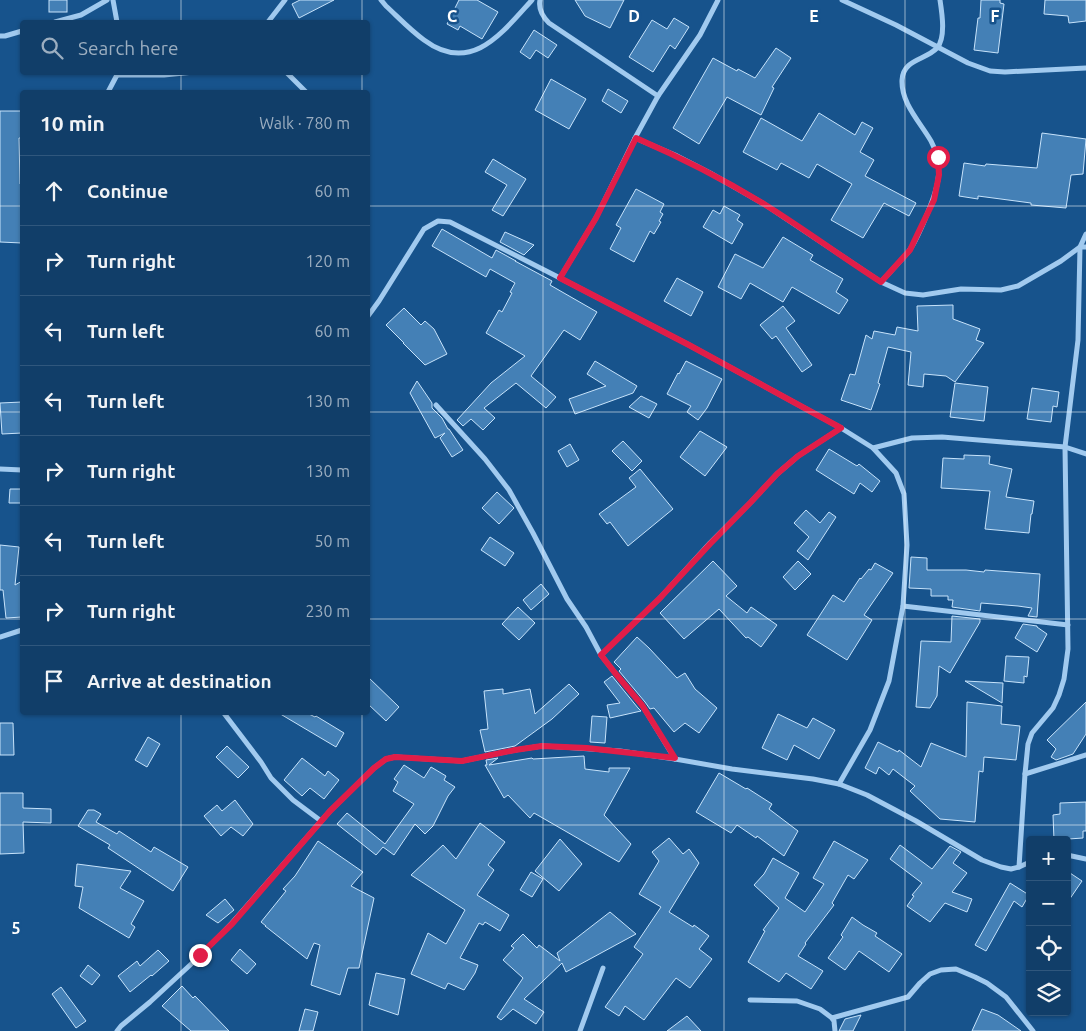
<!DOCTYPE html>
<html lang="en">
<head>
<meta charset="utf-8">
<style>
	:root { --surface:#113e69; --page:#1a456f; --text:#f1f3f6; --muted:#9caec0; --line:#30577d }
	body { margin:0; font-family:Ubuntu,sans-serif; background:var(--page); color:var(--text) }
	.controls { position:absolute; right:15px; bottom:15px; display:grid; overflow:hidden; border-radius:5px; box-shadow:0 1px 4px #0004 }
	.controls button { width:45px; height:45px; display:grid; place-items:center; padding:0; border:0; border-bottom:1px solid var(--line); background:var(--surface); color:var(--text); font:25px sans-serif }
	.stop { position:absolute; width:15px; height:15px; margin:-11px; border:4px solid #e11d48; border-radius:50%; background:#fff }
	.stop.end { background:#e11d48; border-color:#fff; box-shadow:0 1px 5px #0008 }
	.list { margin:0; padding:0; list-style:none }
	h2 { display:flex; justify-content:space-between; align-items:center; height:65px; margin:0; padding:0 20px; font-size:21px }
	h2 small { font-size:16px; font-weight:400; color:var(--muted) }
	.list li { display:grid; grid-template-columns:32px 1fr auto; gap:15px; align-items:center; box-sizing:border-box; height:70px; padding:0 20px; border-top:1px solid var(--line) }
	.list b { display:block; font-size:19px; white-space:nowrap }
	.list em { font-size:16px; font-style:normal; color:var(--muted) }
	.icon { flex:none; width:28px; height:28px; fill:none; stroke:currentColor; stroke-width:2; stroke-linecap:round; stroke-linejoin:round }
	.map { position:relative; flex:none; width:1086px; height:1031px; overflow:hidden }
	.search { position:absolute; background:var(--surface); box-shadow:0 1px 4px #0004; left:20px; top:20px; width:350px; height:55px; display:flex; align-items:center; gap:12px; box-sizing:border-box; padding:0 18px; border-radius:5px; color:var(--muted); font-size:19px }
	.panel { position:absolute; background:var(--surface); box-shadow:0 1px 4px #0004; left:20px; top:90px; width:350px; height:625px; border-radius:5px }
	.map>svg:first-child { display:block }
	.building { fill:#4480b6; stroke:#c7e3fb }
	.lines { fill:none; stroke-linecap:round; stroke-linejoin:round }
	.street { stroke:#a1caef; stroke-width:5 }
	.route { stroke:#e11d48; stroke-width:6 }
	.grid { fill:none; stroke:#fff; stroke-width:1; stroke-opacity:0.55 }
	.grid-label { font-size:16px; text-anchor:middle; font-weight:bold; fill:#fff; stroke:#17538c; stroke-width:5; stroke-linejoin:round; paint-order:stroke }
</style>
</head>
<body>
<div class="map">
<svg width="1086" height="1031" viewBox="0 0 1086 1031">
	<rect width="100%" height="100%" fill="#17538c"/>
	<g class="building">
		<rect x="49" y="0" width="18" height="12"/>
		<polygon points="300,0 334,0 299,18 292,4"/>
		<polygon points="459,0 477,0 498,12 482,39 460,26 458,30 447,24"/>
		<polygon points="575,0 624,0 610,28 585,16"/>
		<polygon points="981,0 1000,0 1000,3 1004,4 998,53 974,50 978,18 980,18"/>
		<polygon points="1045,0 1086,0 1086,21 1069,23 1068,16 1044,14"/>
		<polygon points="674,18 689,27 675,49 670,45 653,72 629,57 652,20 667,29"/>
		<polygon points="534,30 557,45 548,58 536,50 530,59 520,52"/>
		<polygon points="776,48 791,58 772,87 774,88 761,115 727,97 699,144 673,128 713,58 737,71 738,69 755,78"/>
		<polygon points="551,79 586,99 569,129 535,110"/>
		<polygon points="608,89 628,101 621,113 602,101"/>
		<polygon points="0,111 22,111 22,138 19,138 20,184 22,184 22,243 0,242"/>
		<polygon points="819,113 855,135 862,122 873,128 860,152 874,160 865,176 916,203 909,216 884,203 863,238 831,220 852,184 817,164 809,178 781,163 777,170 743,152 761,118 802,141"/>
		<polygon points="1042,133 1086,139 1083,174 1071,175 1066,208 1031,205 1031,203 978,196 978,199 959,196 964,163 985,166 986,164 1037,168"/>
		<polygon points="493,159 526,179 503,216 492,210 507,185 485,172"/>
		<polygon points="636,189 664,204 660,212 663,214 659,221 661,222 654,234 650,231 634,262 610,249 621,228 616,225"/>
		<polygon points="724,206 740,215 737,220 743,224 732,244 703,227 713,210 720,214"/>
		<polygon points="442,229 492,258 496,250 516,261 515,261 552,281 550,285 597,312 580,340 564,330 531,376 556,397 546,408 516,383 484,408 495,418 483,430 471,419 463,426 457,420 491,383 525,356 486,333 499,310 502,312 512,293 510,292 515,283 490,269 486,277 432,246"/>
		<polygon points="505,232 534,245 524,255 500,242"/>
		<polygon points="783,237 813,255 810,260 843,279 836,292 848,300 839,314 792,287 783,302 750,283 741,299 718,287 735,254 763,268"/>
		<polygon points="677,278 703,292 691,316 664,301"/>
		<polygon points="953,305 953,319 980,329 976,340 984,343 955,382 946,376 924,374 923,387 908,385 911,352 888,347 878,383 880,384 871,410 841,400 850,374 855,375 866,335 872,339 874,331 895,335 897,327 918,331 917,306"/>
		<polygon points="783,306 795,321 786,328 812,365 802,372 776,336 772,339 760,325"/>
		<polygon points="404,308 421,325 425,321 434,329 447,354 425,365 403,343 404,343 386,325"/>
		<polygon points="595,361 637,386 633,393 575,414 569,399 606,386 587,374"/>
		<polygon points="686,361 722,379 707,408 698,420 687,412 691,406 667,394 678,373 679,374"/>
		<polygon points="417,381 432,403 432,408 442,418 448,429 449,429 463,450 452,457 440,438 445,433 435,438 410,393"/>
		<polygon points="955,383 988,387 984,421 950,417"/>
		<polygon points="1032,388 1059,392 1057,407 1053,406 1051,422 1027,419"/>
		<polygon points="641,396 657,404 649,418 629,407"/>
		<polygon points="22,402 22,433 2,434 0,403"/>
		<polygon points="700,431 727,447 705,476 680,457"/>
		<polygon points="623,441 642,461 632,471 612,451"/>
		<polygon points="570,444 579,460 567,467 558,451"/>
		<polygon points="829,449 857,466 859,464 880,481 872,492 860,483 854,494 816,470"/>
		<polygon points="964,455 990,456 989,464 1012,469 1006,497 1034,501 1032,514 1031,514 1029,533 985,529 990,491 941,488 943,458 964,459"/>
		<polygon points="640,469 673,509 628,546 610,522 607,524 599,514 636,487 629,478"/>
		<polygon points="10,489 22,489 22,503 9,503"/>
		<polygon points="497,492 514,508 499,524 482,508"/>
		<polygon points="806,510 820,523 829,512 836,517 808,560 797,551 809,537 794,523"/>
		<polygon points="490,537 514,553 505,566 481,550"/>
		<polygon points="0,545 19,547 15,585 22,581 22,617 6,618 3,590 0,590"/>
		<polygon points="911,557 927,558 927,570 966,570 984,572 985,570 1040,574 1037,617 1028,616 1032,608 1018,606 981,603 980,611 952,607 953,600 948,600 948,596 931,596 931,589 909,588"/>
		<polygon points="713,561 737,586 726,596 747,613 751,607 777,625 761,647 748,637 746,638 719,609 684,639 660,613"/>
		<polygon points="798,561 811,574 795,590 783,577"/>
		<polygon points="875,563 893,573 864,615 872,620 847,660 807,635 833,595 844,602 860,578 861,579 869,569 871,570"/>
		<polygon points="541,584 549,594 531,610 523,600"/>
		<polygon points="518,607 535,623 519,640 502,624"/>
		<polygon points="952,616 980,619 980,622 950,673 939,666 937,696 930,708 916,707 921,641 951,642"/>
		<polygon points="1023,624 1037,626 1037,627 1047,634 1037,652 1015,638"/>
		<polygon points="637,637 649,648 677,678 685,673 695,689 717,708 699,733 685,723 674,732 654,708 650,709 645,702 619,671 621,669 614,662"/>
		<polygon points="1006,656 1029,657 1027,677 1024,676 1024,683 1004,681"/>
		<polygon points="612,676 638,708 641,711 610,718 607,705 620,703 604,682"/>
		<polygon points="368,677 399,707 386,721 368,704"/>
		<polygon points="965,681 1003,683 1002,703"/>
		<polygon points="569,684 579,694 552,719 515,746 485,752 480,730 488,729 484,691 503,689 503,694 530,689 535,714"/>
		<polygon points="967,702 1002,706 1001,724 1020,726 1016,760 984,757 983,772 979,771 975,822 940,819 910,791 915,786 893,769 889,775 879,767 876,774 865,768 878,742 898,752 899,750 921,767 931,743 966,757"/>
		<polygon points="1086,702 1086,734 1073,754 1056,760 1051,757 1056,749 1047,740"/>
		<polygon points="277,712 305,712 315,717 316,716 344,733 336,747"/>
		<polygon points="778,714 807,728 813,718 835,730 819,759 794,745 787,760 762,748"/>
		<polygon points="592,716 607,717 605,743 590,742"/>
		<polygon points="0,723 13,723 14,755 0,755"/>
		<polygon points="148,737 160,744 147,767 135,760"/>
		<polygon points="227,746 249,767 238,778 216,757"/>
		<polygon points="584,756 585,769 609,772 609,768 630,768 604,815 631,844 619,862 534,813 530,818 508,795 504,798 485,765 487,765 486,760 498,758 489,765 532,758 533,759"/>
		<polygon points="302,758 325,776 328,771 339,780 324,799 310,788 302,796 284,780"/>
		<polygon points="404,765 424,778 431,767 446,776 444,780 455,787 448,796 433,826 425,834 415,824 394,855 383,847 376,855 337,824 347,813 385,844 414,804 393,791 398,782 394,779"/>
		<polygon points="719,773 746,789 747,788 772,804 769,809 798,831 784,856 757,836 756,838 737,825 731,833 696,812"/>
		<polygon points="0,793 23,793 23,808 51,809 51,823 23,822 24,853 0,854"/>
		<polygon points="235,800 253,824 243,836 231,827 221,836 204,816 217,805 222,811"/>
		<polygon points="1086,802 1086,831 1083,831 1083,838 1054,840 1053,815 1060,814 1060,803"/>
		<polygon points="88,810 94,810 101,814 96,822 117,834 119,831 151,852 154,847 188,867 173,891 108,848 110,845 78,826"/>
		<polygon points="480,823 505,842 488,865 494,870 477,895 509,915 500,931 485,922 483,925 479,923 460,958 478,965 475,973 464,990 448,983 445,989 411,974 428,933 446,944 465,910 411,875 443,845 456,859"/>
		<polygon points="669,838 683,854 689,849 699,863 669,912 693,927 694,925 709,936 699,949 712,959 690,988 676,978 644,1020 625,1006 619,1016 605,1007 643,954 634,947 661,907 639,894 659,861 652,852"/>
		<polygon points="560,839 582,864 559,891 535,871"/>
		<polygon points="318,841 363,872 351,886 374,898 359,968 348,968 340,995 311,985 320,945 314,943 307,959 265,926 266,926 261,922 286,891 283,889 295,876"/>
		<polygon points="834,841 868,860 854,879 848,875 832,903 834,905 805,943 806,944 798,956 823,971 811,989 786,973 779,982 748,962 765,931 763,930 779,908 754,885 764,874 773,858 799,873 785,898 805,912 824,884 813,878"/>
		<polygon points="900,845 932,869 950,846 961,852 953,863 967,873 952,892 972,899 967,912 945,903 930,922 907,906 914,896 912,895 922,883 890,859"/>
		<polygon points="77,864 131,871 120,888 144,901 131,924 135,927 129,938 79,908 83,887 75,886"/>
		<polygon points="1067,871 1082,881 1067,903"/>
		<polygon points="531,872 543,879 532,897 520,890"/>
		<polygon points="1010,883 1029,895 1022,907 1014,901 986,951 975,945"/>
		<polygon points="225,899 234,910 218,923 206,915"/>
		<polygon points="610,912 636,934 566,972 562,963 524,999 544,1012 536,1024 513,1009 501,1020 497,1017 523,978 503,960 514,948 511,946 523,934 537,948 539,945 560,961 557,953"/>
		<polygon points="852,917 863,925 877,933 875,936 902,954 889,972 859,951 845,970 828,958 843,937 841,935"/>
		<polygon points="240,949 256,964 247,974 231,960"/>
		<polygon points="158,950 169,961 152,976 151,975 130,992 118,976 137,961 140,966"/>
		<polygon points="88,965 100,975 92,985 80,976"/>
		<polygon points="376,973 405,979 398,1015 369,1005"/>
		<polygon points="182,986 193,998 195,996 229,1031 191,1031 162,1006"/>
		<polygon points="61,987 86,1021 76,1028 52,994"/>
		<polygon points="305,1009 318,1012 313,1031 299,1031"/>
		<polygon points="982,1009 998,1015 1021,1031 972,1031"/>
		<polygon points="861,1015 853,1031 839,1031 845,1019"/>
		<polygon points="687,1016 701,1031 667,1031"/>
	</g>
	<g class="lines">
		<g class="street">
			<polyline points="113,0 117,22"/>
			<path d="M381,0L386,6C398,17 410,30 424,40C471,75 502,33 532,0"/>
			<path d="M540,0C538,10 543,17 549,23L658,96"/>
			<polyline points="842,0 896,25 968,63 990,71 1005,72 1086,68"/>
			<polyline points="55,22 81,15 107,0"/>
			<polyline points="268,22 285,0"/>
			<polyline points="0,36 5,36 22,31"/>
			<polyline points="286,72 306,92"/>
			<polyline points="118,75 164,75 194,72"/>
			<polyline points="108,92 118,73"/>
			<polyline points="635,138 675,155 710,173 764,204 881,282 905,293 923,295 961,289 1001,290 1018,286 1061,261 1080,247 1086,247"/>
			<polyline points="560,278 596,218 635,138 658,96 700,35 718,0"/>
			<path d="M881,282C890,272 900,262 909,251C915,243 919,233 923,224C935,195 947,171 931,141C920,122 901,103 902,80C903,59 926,60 937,48C946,38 942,13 940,0"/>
			<polyline points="368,316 379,301 424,229 438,221 450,222 560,278 689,345 841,428 873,448 896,473 904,494 907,545 903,606 889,681 870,730 839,784"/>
			<polyline points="436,405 485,459 509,490 533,533 567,599 586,627 601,655 615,673 642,705 675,759"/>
			<polyline points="873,448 912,438 942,437 1065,447 1086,454"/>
			<polyline points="0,469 22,470"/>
			<polyline points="903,606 1068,625"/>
			<polyline points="0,637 22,630"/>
			<polyline points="601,655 660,598 710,543 751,502 777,474 798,456 841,428"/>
			<polyline points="223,712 261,762 271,778 293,800 321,821"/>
			<polyline points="1025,774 1086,755"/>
			<polyline points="1067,855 1086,859"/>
			<polyline points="1019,867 1025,774 1028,744 1032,733 1053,708 1059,695 1064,679 1068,649 1065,447 1078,340 1080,247 1086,234"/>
			<polyline points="750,1000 797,1001 820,1009 832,1018 834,1021 835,1031"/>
			<polyline points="832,1018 908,997 920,983 930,974 941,970 956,969 975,977 987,983 1006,997 1033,1031"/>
			<polyline points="117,1031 121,1026 150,1002 201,955 232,923 330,811 374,768 386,759 395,757 462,761 515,750 542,746 562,747 620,751 675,759 732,769 813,779 839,784 867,795 916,821 982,860 1001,867 1011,869 1019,867 1030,862"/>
			<polyline points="580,1031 603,968"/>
		</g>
	</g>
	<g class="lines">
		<path class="route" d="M200,955L232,924L330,811L374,768L386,759L395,757L462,761L515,750L542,746L587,748L675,758L642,705L615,673L601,655L660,598L710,544L751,502L777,474L798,456L841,428L689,345L560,278L596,218L636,138C680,157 723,179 764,204C804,229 842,257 881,282L910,250L920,229L934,200L939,175L938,157"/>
	</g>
	<path class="grid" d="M181,0V22M362,0V22M543,0V1031M724,0V1031M905,0V1031M181,72V92M362,72V92M0,206H22M368,206H1086M0,412H22M368,412H1086M0,619H22M368,619H1086M181,712V1031M362,712V1031M0,825H1086"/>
	<g class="grid-label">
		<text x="452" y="22">C</text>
		<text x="634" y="22">D</text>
		<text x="814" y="22">E</text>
		<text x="995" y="22">F</text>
		<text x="16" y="934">5</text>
	</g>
</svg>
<div class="controls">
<button>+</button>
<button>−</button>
<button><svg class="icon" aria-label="locate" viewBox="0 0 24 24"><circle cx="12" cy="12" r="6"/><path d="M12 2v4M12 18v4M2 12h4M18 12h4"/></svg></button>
<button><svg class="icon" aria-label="layers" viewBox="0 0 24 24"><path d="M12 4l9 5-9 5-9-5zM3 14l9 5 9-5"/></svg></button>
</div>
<div class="stop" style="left:938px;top:157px"></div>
<div class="stop end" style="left:200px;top:955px"></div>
<div class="search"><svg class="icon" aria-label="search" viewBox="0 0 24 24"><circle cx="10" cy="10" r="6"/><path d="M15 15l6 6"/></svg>Search here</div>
<section class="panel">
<h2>10 min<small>Walk · 780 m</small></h2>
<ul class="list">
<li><svg class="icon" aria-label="ahead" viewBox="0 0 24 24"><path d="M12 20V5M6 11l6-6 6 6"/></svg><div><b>Continue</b></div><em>60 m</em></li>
<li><svg class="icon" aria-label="right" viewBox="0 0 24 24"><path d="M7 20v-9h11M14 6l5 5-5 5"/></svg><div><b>Turn right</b></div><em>120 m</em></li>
<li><svg class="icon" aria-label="left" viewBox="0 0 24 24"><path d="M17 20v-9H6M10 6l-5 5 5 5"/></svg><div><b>Turn left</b></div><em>60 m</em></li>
<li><svg class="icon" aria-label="left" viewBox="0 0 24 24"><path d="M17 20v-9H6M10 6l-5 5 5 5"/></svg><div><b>Turn left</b></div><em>130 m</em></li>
<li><svg class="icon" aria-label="right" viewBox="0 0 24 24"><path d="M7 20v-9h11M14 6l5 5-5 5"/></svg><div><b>Turn right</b></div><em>130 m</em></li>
<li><svg class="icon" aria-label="left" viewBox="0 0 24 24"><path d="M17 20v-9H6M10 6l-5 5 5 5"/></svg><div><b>Turn left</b></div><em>50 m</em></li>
<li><svg class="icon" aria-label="right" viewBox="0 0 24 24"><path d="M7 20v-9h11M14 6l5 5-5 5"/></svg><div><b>Turn right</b></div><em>230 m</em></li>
<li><svg class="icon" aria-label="arrive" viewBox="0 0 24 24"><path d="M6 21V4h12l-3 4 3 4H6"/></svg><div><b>Arrive at destination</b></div></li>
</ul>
</section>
</div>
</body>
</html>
